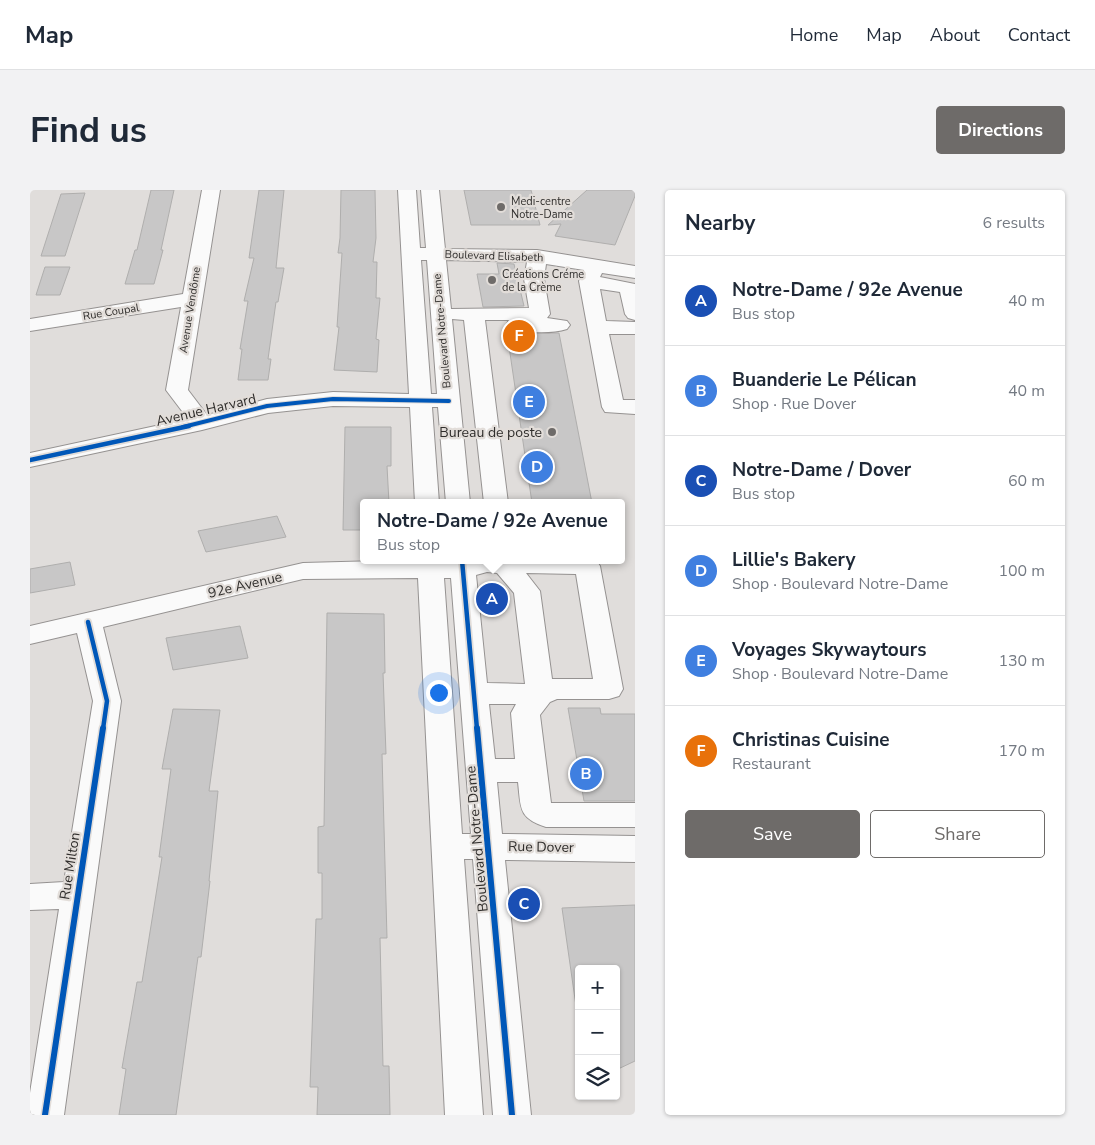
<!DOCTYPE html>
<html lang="en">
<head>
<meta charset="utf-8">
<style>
	:root { --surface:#fff; --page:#f2f2f3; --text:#1f2937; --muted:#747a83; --line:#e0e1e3; --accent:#6e6b69 }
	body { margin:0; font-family:"Nunito Sans",sans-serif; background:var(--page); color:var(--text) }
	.controls { position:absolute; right:15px; bottom:15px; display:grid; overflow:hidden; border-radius:5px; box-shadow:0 1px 4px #0004 }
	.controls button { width:45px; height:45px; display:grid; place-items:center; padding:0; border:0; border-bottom:1px solid var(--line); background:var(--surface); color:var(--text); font:25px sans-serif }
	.you { position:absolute; left:408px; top:502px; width:18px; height:18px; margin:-12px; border:4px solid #fff; border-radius:50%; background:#1a73e8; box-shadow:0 0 0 8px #1a73e833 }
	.badge { display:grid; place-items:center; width:32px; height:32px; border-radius:50%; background:var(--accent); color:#fff; font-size:16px; font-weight:700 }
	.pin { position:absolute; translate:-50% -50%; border:2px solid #fff; box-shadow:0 1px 5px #0006 }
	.popup { position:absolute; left:330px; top:309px; width:265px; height:65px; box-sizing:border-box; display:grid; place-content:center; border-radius:5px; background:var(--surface); filter:drop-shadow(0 1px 4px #0005); font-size:16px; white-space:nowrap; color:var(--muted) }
	.popup b { font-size:19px; color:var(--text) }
	.popup::after { content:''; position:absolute; left:50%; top:100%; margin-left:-10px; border:10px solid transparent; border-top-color:var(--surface) }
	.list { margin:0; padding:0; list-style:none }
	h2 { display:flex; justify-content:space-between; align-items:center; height:65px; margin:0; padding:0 20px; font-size:21px }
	h2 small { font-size:16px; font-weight:400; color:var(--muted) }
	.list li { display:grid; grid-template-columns:32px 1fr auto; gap:15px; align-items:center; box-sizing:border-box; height:90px; padding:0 20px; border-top:1px solid var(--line) }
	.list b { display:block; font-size:19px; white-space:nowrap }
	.list p { margin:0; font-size:16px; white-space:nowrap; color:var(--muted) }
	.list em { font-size:16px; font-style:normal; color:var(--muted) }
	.actions { display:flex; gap:10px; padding:15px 20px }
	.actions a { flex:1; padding:11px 0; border:1px solid var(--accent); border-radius:5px; text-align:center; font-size:18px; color:var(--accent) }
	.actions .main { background:var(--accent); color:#fff }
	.icon { flex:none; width:28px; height:28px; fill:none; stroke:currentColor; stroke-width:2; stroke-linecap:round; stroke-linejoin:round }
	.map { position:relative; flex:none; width:605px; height:925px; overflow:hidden; border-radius:5px }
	header { display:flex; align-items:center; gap:30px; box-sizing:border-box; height:70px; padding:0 25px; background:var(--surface); border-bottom:1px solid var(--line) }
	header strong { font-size:24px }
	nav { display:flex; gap:28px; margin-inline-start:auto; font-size:18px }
	.intro { display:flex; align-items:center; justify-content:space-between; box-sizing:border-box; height:120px; padding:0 30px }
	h1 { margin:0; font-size:35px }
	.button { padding:12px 22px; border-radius:5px; background:var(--accent); color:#fff; font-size:18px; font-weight:700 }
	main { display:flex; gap:30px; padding:0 30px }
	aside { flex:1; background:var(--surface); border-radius:5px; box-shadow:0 1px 4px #0004 }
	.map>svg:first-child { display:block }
	.building { fill:#c8c7c7; stroke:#afaead }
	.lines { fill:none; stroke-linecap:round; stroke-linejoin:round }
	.minor-casing { stroke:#959291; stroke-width:2 }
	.minor { fill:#fafafa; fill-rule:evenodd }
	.cycleway-far2-casing { stroke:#e2ddd9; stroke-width:6 }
	.cycleway-far1-casing { stroke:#e2ddd9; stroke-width:8 }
	.cycleway-casing { stroke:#e2ddd9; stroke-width:9 }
	.cycleway-far2 { stroke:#0057b8; stroke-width:4 }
	.cycleway-far1 { stroke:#0057b8; stroke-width:4.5 }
	.cycleway { stroke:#0057b8; stroke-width:6 }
	.poi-dot { fill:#6e6b69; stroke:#e2ddd9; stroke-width:2 }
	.labels { text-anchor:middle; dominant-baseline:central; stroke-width:4.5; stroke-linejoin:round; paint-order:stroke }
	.far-poi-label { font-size:11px; fill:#302e2c; stroke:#e2ddd9; text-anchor:start }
	.far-street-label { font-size:11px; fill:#302e2c; stroke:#e2ddd9 }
	.street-label { font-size:14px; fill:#302e2c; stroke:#e2ddd9 }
	.poi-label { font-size:14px; fill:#302e2c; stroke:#e2ddd9; text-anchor:end }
</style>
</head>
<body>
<header>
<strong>Map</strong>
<nav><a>Home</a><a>Map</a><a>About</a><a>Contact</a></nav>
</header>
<div class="intro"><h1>Find us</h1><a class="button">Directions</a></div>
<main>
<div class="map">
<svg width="605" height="925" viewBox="0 0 605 925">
	<rect width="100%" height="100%" fill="#e0dddb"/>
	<g class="building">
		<polygon points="121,0 144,0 131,60 133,60 124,94 95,94 105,60 107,60"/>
		<polygon points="229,0 254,0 246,78 254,78 248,112 246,112 238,169 241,169 238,190 208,190 212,159 210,159 218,111 214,111 224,68 219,68"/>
		<polygon points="311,0 345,0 346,48 343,72 347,72 346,108 350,108 346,149 349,150 347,182 304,180 309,137 307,137 312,63 308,63 310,48"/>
		<polygon points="434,0 501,0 510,35 441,35"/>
		<polygon points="557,0 605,0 605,6 585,55 525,46 531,34 518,35"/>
		<polygon points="55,3 35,66 11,66 31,4"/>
		<polygon points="467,73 484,74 494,116 453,117 447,84 469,84"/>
		<polygon points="15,77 40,77 30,105 6,105"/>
		<polygon points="476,136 480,140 493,143 529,143 562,313 502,313"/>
		<polygon points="315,237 361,237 361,276 357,276 359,313 333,313 333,340 313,340"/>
		<polygon points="247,326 256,347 176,362 168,341"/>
		<polygon points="40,372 45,395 0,403 0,379"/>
		<polygon points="297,423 354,424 355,483 353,483 356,564 352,564 357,748 350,748 353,876 359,876 360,925 287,925 288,897 280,897 286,729 292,729 292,683 288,683 288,637 294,636"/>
		<polygon points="210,436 218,468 143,480 136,448"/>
		<polygon points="538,518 570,518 571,524 605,524 605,611 554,611"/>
		<polygon points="143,519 190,520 179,601 188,601 179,691 180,691 171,767 168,767 146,925 89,925 96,879 92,878 107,792 112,792 132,667 129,667 141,579 132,579"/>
		<polygon points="605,715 605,871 586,880 586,779 549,779 549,837 532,718"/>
	</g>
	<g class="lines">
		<g class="minor-casing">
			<g id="minor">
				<path d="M172,0H190L158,200L177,225L237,209L303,202L379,204L368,0H386L390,58H396L391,0H409L415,59L507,60L605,76V88L572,83L570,87L605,94V130L598,128L595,124L590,102L570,99L576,131L605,132V144H579L593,210H605V224L575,222L572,217L549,91L554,80L516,74L514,89L520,124L517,128L537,131L540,135L537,139C521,144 496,143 480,138L477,134L479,130H455L478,313H454L434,130L422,129L440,313H416L408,217H402L409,313H385L380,217L303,216L238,223L172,240L0,277V263L158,229L136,200L151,117L0,141V129L153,104ZM391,70H397L407,204H401ZM416,70L497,72L494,89L499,118L421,119Z"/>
				<path d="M387,370H566L570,376L593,499L589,506L579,509H527L520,512L510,525L521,613H605V637H516C488,628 491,618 488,592H467L472,644L605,646V672L475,670L501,925H463L443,669H434L453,925H415L388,388L273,389L73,437L91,511L34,925H0V903L29,719L0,720V694L34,692L63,511L47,443L0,454V436L273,373ZM457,382L467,383L484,403L495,494L457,493L446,385ZM496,383L546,384L563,489H522L510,401ZM414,388H421L441,644H432ZM459,514H486L481,523L485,569H465Z"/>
			</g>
		</g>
		<use href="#minor" class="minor"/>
		<g class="cycleway-far2-casing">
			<polyline id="cycleway-far2" points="153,237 237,216 303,209 419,211"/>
		</g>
		<g class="cycleway-far1-casing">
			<g id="cycleway-far1">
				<polyline points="0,270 159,236"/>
				<polyline points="432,370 447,539"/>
				<polyline points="58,432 77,511 73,539"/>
			</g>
		</g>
		<g class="cycleway-casing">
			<g id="cycleway">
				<polyline points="447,538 482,925"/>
				<polyline points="15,925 73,538"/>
			</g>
		</g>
		<use href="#cycleway-far2" class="cycleway-far2"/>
		<use href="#cycleway-far1" class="cycleway-far1"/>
		<use href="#cycleway" class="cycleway"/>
	</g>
	<g class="poi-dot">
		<circle cx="471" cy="17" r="5"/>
		<circle cx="462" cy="90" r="5"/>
		<circle cx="522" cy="242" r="5"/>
	</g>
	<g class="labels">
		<g class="far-poi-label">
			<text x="481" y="11">Medi-centre<tspan x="481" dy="13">Notre-Dame</tspan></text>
			<text x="472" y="84">Créations Créme<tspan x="472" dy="13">de la Crème</tspan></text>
		</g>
		<g class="far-street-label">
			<text transform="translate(464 66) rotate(2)">Boulevard Elisabeth</text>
			<text transform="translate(160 120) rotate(-81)">Avenue Vendôme</text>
			<text transform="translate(81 122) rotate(-9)">Rue Coupal</text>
			<text transform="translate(412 141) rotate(-95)">Boulevard Notre-Dame</text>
		</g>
		<g class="street-label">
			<text transform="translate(176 220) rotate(-13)">Avenue Harvard</text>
			<text transform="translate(215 395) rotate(-13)">92e Avenue</text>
			<text transform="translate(447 649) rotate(-95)">Boulevard Notre-Dame</text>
			<text transform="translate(511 657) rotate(1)">Rue Dover</text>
			<text transform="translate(40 676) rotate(-81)">Rue Milton</text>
		</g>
		<g class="poi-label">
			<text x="512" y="242">Bureau de poste</text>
		</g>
	</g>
</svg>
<div class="controls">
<button>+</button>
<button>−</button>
<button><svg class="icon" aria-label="layers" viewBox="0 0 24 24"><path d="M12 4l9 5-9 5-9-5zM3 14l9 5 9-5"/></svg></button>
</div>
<div class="you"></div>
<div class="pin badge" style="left:462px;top:409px;background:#1a4fb4">A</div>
<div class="popup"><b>Notre-Dame / 92e Avenue</b>Bus stop</div>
<div class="pin badge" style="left:556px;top:584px;background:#3f7fe0">B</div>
<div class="pin badge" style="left:494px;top:714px;background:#1a4fb4">C</div>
<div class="pin badge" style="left:507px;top:277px;background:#3f7fe0">D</div>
<div class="pin badge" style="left:499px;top:212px;background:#3f7fe0">E</div>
<div class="pin badge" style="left:489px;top:146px;background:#e8710a">F</div>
</div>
<aside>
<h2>Nearby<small>6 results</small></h2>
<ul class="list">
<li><span class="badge" style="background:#1a4fb4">A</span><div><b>Notre-Dame / 92e Avenue</b><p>Bus stop</p></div><em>40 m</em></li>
<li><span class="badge" style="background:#3f7fe0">B</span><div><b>Buanderie Le Pélican</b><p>Shop · Rue Dover</p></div><em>40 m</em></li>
<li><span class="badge" style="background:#1a4fb4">C</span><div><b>Notre-Dame / Dover</b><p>Bus stop</p></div><em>60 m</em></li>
<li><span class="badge" style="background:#3f7fe0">D</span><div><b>Lillie's Bakery</b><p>Shop · Boulevard Notre-Dame</p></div><em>100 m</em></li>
<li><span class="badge" style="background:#3f7fe0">E</span><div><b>Voyages Skywaytours</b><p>Shop · Boulevard Notre-Dame</p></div><em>130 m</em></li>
<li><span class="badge" style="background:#e8710a">F</span><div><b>Christinas Cuisine</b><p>Restaurant</p></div><em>170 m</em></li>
</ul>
<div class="actions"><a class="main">Save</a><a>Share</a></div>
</aside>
</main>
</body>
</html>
